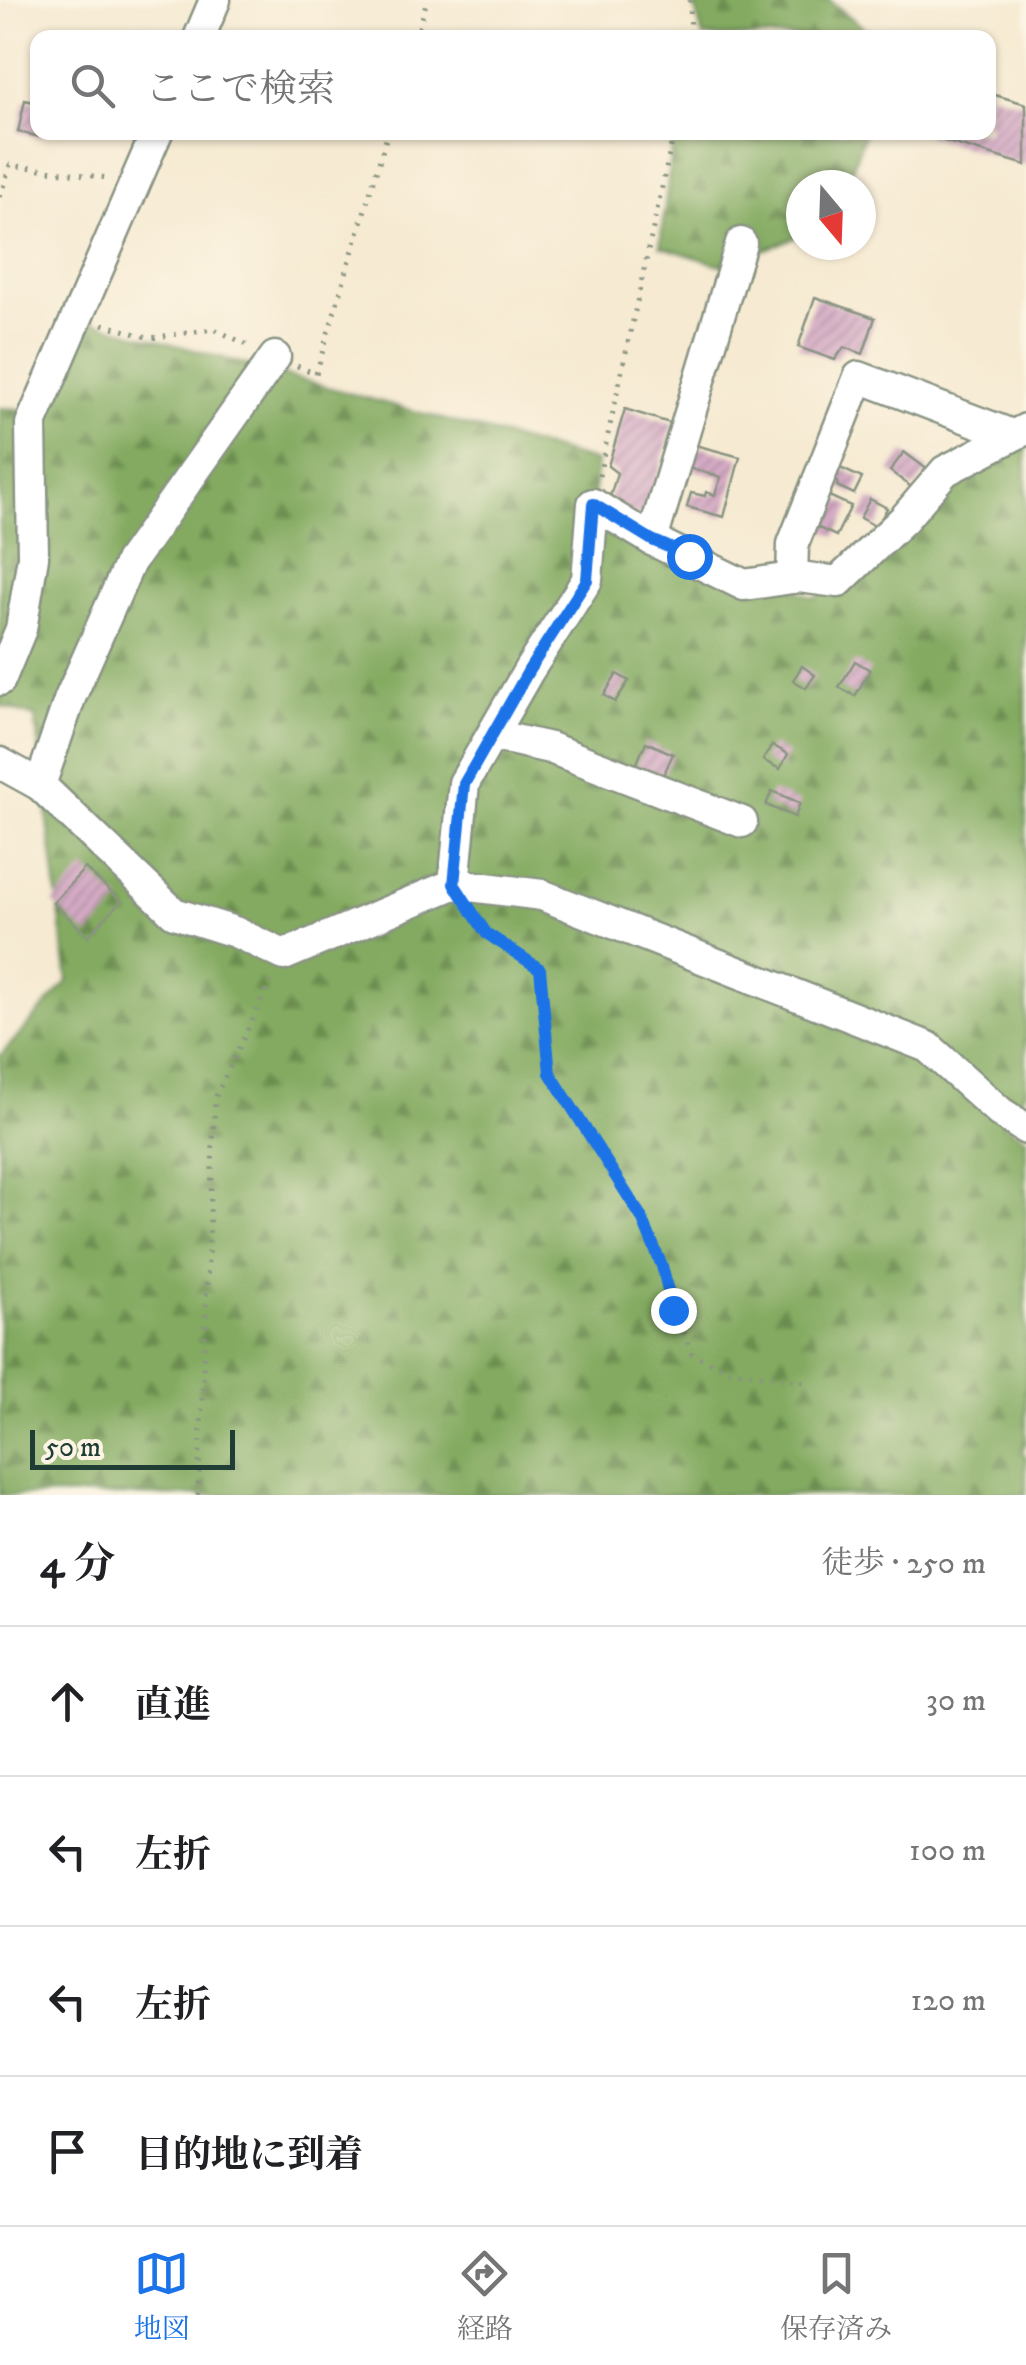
<!DOCTYPE html>
<html lang="ja">
<head>
<meta charset="utf-8">
<style>
	:root { --surface:#fff; --page:#f6f6f6; --text:#202124; --muted:#757577; --line:#e0e0e0; --accent:#1a73e8 }
	body { margin:0; font-family:"IM FELL DW Pica","Noto Serif JP",serif; background:var(--page); color:var(--text) }
	.compass { position:absolute; left:786px; top:170px; width:90px; height:90px; border-radius:50%; background:var(--surface); box-shadow:0 2px 8px #0004; rotate:161deg }
	.scale { position:absolute; left:30px; bottom:25px; width:205px; box-sizing:border-box; padding-left:10px; border:5px solid #1f3d34; border-top:0; font-size:28px; line-height:35px; white-space:nowrap; color:#1f3d34; -webkit-text-stroke:8px #fcf5e5; paint-order:stroke }
	.stop { position:absolute; width:30px; height:30px; margin:-22px; border:8px solid #1a73e8; border-radius:50%; background:#fff }
	.stop.end { background:#1a73e8; border-color:#fff; box-shadow:0 2px 10px #0008 }
	.list { margin:0; padding:0; list-style:none }
	h2 { display:flex; justify-content:space-between; align-items:center; height:130px; margin:0; padding:0 40px; font-size:42px }
	h2 small { font-size:32px; font-weight:400; color:var(--muted) }
	.list li { display:grid; grid-template-columns:65px 1fr auto; gap:30px; align-items:center; box-sizing:border-box; height:150px; padding:0 40px; border-top:2px solid var(--line) }
	.list b { display:block; font-size:38px; white-space:nowrap }
	.list em { font-size:32px; font-style:normal; color:var(--muted) }
	.icon { flex:none; width:55px; height:55px; fill:none; stroke:currentColor; stroke-width:2; stroke-linecap:round; stroke-linejoin:round }
	.map { position:relative; flex:none; width:1026px; height:1495px; overflow:hidden }
	.search { position:absolute; background:var(--surface); box-shadow:0 2px 8px #0004; left:30px; right:30px; top:30px; height:110px; display:flex; align-items:center; gap:25px; box-sizing:border-box; padding:0 35px; border-radius:20px; color:var(--muted); font-size:38px }
	.sheet { height:730px; background:var(--surface) }
	nav { display:flex; justify-content:space-around; align-items:center; box-sizing:border-box; height:140px; border-top:2px solid var(--line); background:var(--surface); font-size:28px; color:var(--muted) }
	nav a { display:grid; justify-items:center; gap:5px }
	nav .on { color:var(--accent) }
	.map>svg:first-child { display:block }
	.forest { fill:url(#forest-firs); stroke:#51744a; stroke-width:2.5 }
	.building { fill:url(#building-hatch) }
	.lines { fill:none; stroke-linecap:round; stroke-linejoin:round }
	.minor-casing { stroke:#8a9483; stroke-width:35 }
	.path { stroke:#8a9483; stroke-width:5; stroke-dasharray:2.5 8; stroke-linecap:butt }
	.minor { stroke:#fff; stroke-width:30 }
	.route { stroke:#1a73e8; stroke-width:12 }
</style>
</head>
<body>
<div class="map">
<svg width="1026" height="1495" viewBox="0 0 1026 1495">
	<defs>
		<pattern id="forest-firs" width="22" height="20" patternUnits="userSpaceOnUse" patternTransform="scale(2.5)"><rect width="22" height="20" fill="#83aa60"/><path d="M5 1l3.5 6h-7zM16 11l3.5 6h-7z" fill="#6b8c50"/></pattern>
		<pattern id="building-hatch" width="6" height="6" patternUnits="userSpaceOnUse" patternTransform="scale(2.5)"><rect width="6" height="6" fill="#d5aac5"/><path d="M-1 1l2-2M0 6l6-6M5 7l2-2" fill="none" stroke="#ac8ca1"/></pattern>
	</defs>
	<rect width="100%" height="100%" fill="#fcf5e5"/>
	<filter id="ink" filterUnits="userSpaceOnUse"><feTurbulence type="fractalNoise" baseFrequency=".01" numOctaves="2"/><feDisplacementMap in="SourceGraphic" scale="20" xChannelSelector="R" yChannelSelector="G"/><feConvolveMatrix kernelMatrix="1 2 1 2 8 2 1 2 1" color-interpolation-filters="sRGB"/></filter>
	<filter id="wash" filterUnits="userSpaceOnUse"><feTurbulence type="fractalNoise" baseFrequency=".0048" numOctaves="4" result="noise"/><feDisplacementMap in="SourceGraphic" scale="40" xChannelSelector="R" yChannelSelector="G"/><feGaussianBlur stdDeviation="2.25" result="paint"/><feColorMatrix in="noise" values="0 0 0 0 0 0 0 0 0 0 0 0 0 0 0 0 0 1.4 0 .05"/><feComposite in="paint" operator="in"/></filter>
	<g filter="url(#wash)">
		<rect width="100%" height="100%" fill="#f6ead2"/>
		<g class="forest">
			<polygon points="693,0 829,0 865,29 866,37 703,37"/>
			<polygon points="674,133 865,133 846,185 801,185 801,235 724,266 660,246"/>
			<polygon points="86,320 597,462 593,504 815,598 1026,434 1026,1091 1003,1124 1026,1137 1026,1442 1022,1451 1026,1457 1026,1495 0,1495 0,1056 68,981 35,717 0,705 0,408 49,411"/>
		</g>
		<g id="blocks">
			<g class="building">
				<polygon points="988,93 1026,104 1026,165 927,136 928,132 988,132"/>
				<polygon points="25,100 38,103 40,137 18,132"/>
				<polygon points="815,297 875,318 863,354 844,347 835,360 798,347"/>
				<polygon points="625,409 673,424 645,518 607,507 617,473 608,466"/>
				<polygon points="695,445 740,457 724,517 687,507 691,493 705,496 706,492 715,495 721,477 688,468"/>
				<polygon points="904,452 928,470 914,489 890,471"/>
				<polygon points="836,466 862,478 854,494 837,486 838,482 830,478"/>
				<polygon points="829,496 851,506 836,536 814,526"/>
				<polygon points="870,499 887,508 877,527 860,518"/>
				<polygon points="855,661 870,670 855,696 839,687"/>
				<polygon points="802,666 815,675 806,688 793,680"/>
				<polygon points="617,674 629,681 615,702 604,695"/>
				<polygon points="646,742 673,754 663,776 636,765"/>
				<polygon points="772,745 788,754 780,769 763,760"/>
				<polygon points="772,791 800,803 795,817 766,805"/>
				<polygon points="85,868 121,901 88,936 53,903"/>
			</g>
		</g>
	</g>
	<g filter="url(#ink)">
		<use href="#blocks" fill-opacity="0" stroke="#8a9483" stroke-width="2.5"/>
		<g class="lines">
			<g class="minor-casing">
				<g id="minor">
					<polyline points="199,38 215,0"/>
					<polyline points="275,357 130,562 70,698 40,785 174,913 235,932 284,955 454,884 542,895 928,1047 1000,1112 1026,1129"/>
					<polyline points="652,540 741,243"/>
					<polyline points="792,578 793,544 859,377 1012,435"/>
					<polyline points="0,680 21,629 33,557 31,424 157,132"/>
					<polyline points="492,735 550,748 742,822"/>
					<polyline points="0,763 40,785"/>
					<polyline points="454,884 464,783 529,670 587,580 593,504 652,540 744,585 799,577 838,582 904,519 945,471 1026,429"/>
				</g>
			</g>
			<g class="path">
				<polyline points="690,0 691,38"/>
				<polyline points="416,38 427,0"/>
				<polyline points="0,197 10,165 108,178"/>
				<polyline points="103,324 150,338 214,329 250,346"/>
				<polyline points="297,366 316,374 388,132"/>
				<polyline points="599,476 674,132"/>
				<polyline points="475,916 486,933 540,969 550,1073 642,1219 692,1354 728,1370 804,1382"/>
				<polyline points="198,1495 215,1098 271,981"/>
			</g>
			<use href="#minor" class="minor"/>
		</g>
	</g>
	<g class="lines" filter="url(#ink)">
		<polyline class="route" points="673,1310 662,1266 642,1218 550,1073 540,969 486,933 454,884 464,784 529,670 587,580 593,504 652,540 689,556"/>
	</g>
</svg>
<svg class="compass" viewBox="-18 -18 36 36"><path d="M0-13l5 13h-10z" fill="#e53935"/><path d="M0 13l5-13h-10z" fill="#757577"/></svg>
<div class="scale">50 m</div>
<div class="stop" style="left:689px;top:556px"></div>
<div class="stop end" style="left:673px;top:1310px"></div>
<div class="search"><svg class="icon" aria-label="search" viewBox="0 0 24 24"><circle cx="10" cy="10" r="6"/><path d="M15 15l6 6"/></svg>ここで検索</div>
</div>
<section class="sheet">
<h2>4 分<small>徒歩 · 250 m</small></h2>
<ul class="list">
<li><svg class="icon" aria-label="ahead" viewBox="0 0 24 24"><path d="M12 20V5M6 11l6-6 6 6"/></svg><div><b>直進</b></div><em>30 m</em></li>
<li><svg class="icon" aria-label="left" viewBox="0 0 24 24"><path d="M17 20v-9H6M10 6l-5 5 5 5"/></svg><div><b>左折</b></div><em>100 m</em></li>
<li><svg class="icon" aria-label="left" viewBox="0 0 24 24"><path d="M17 20v-9H6M10 6l-5 5 5 5"/></svg><div><b>左折</b></div><em>120 m</em></li>
<li><svg class="icon" aria-label="arrive" viewBox="0 0 24 24"><path d="M6 21V4h12l-3 4 3 4H6"/></svg><div><b>目的地に到着</b></div></li>
</ul>
</section>
<nav>
<a class="on"><svg class="icon" aria-label="map" viewBox="0 0 24 24"><path d="M3 6l6-2 6 2 6-2v14l-6 2-6-2-6 2zM9 4v14M15 6v14"/></svg>地図</a>
<a><svg class="icon" aria-label="directions" viewBox="0 0 24 24"><path d="M12 3l9 9-9 9-9-9zM9 14v-3h6M13 9l2 2-2 2"/></svg>経路</a>
<a><svg class="icon" aria-label="saved" viewBox="0 0 24 24"><path d="M7 4h10v16l-5-4-5 4z"/></svg>保存済み</a>
</nav>
</body>
</html>
